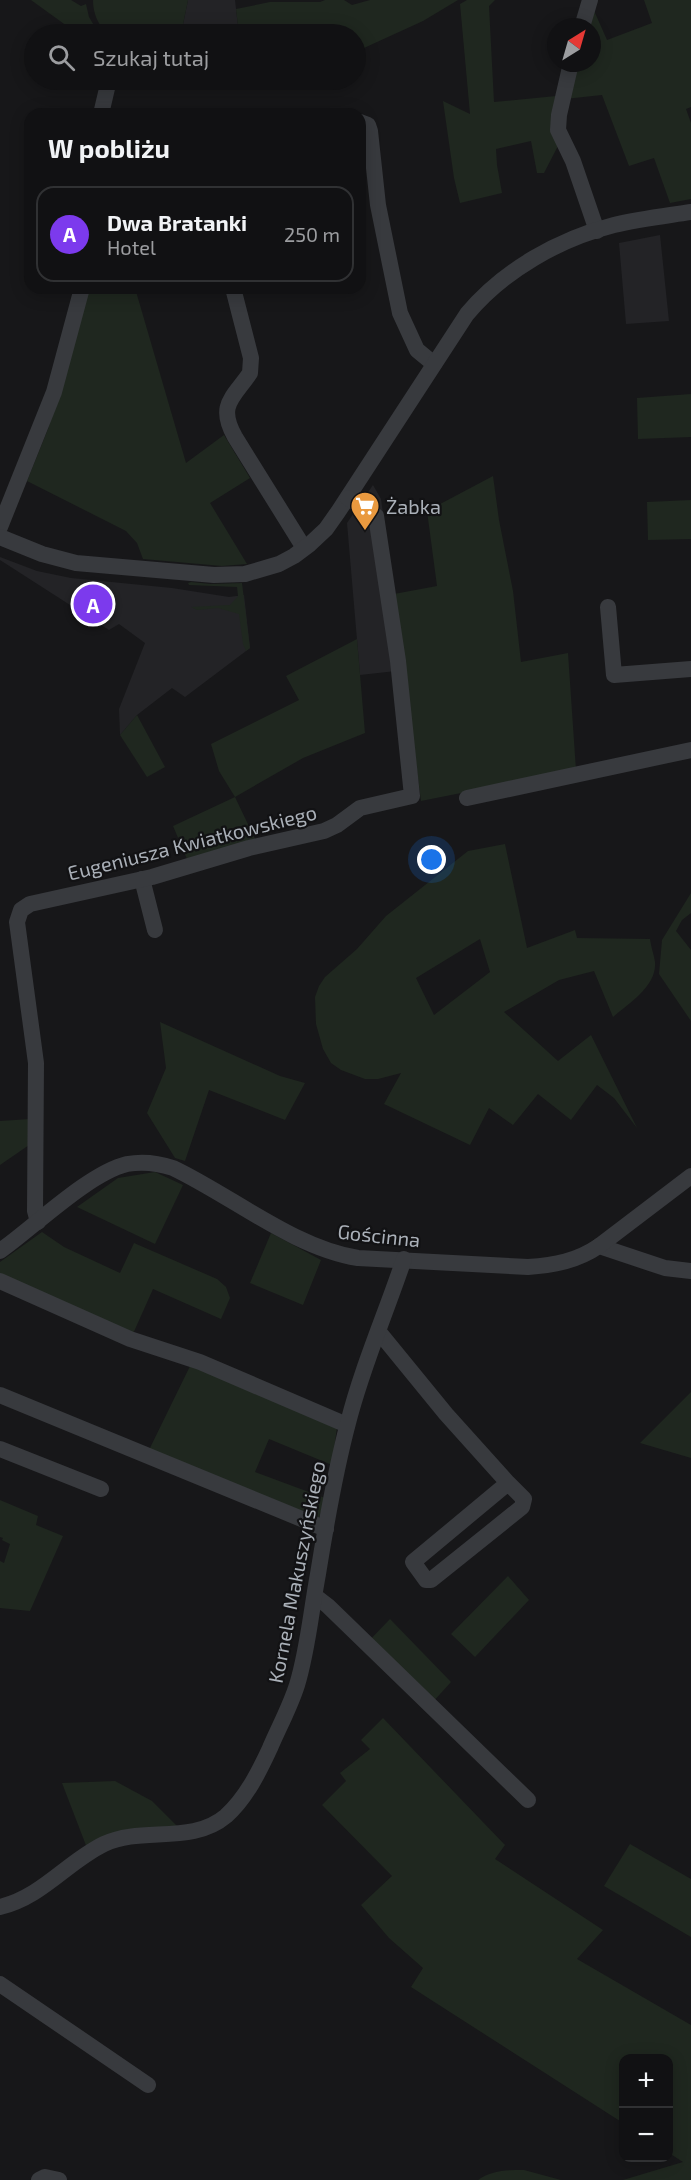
<!DOCTYPE html>
<html lang="pl">
<head>
<meta charset="utf-8">
<style>
	:root { --surface:#111113; --page:#1a1a1c; --text:#f1f3f6; --muted:#9c9da0; --line:#303133; --accent:#7c3aed }
	body { margin:0; font-family:"Exo 2",sans-serif; background:var(--page); color:var(--text) }
	.controls { position:absolute; right:18px; bottom:18px; display:grid; overflow:hidden; border-radius:12px; box-shadow:0 3px 15px #0003 }
	.controls button { width:54px; height:54px; display:grid; place-items:center; padding:0; border:0; border-bottom:2px solid var(--line); background:var(--surface); color:var(--text); font:30px sans-serif }
	.compass { position:absolute; left:547px; top:18px; width:54px; height:54px; border-radius:50%; background:var(--surface); box-shadow:0 3px 15px #0003; rotate:37deg }
	.you { position:absolute; left:432px; top:860px; width:21px; height:21px; margin:-15px; border:4px solid #fff; border-radius:50%; background:#1a73e8; box-shadow:0 0 0 9px #1a73e833 }
	.badge { display:grid; place-items:center; width:39px; height:39px; border-radius:50%; background:var(--accent); color:#fff; font-size:20px; font-weight:700 }
	.pin { position:absolute; translate:-50% -50%; border:3px solid #fff; box-shadow:0 2px 6px #0006 }
	.list { margin:0; padding:0; list-style:none }
	h2 { display:flex; justify-content:space-between; align-items:center; height:78px; margin:0; padding:0 24px; font-size:26px }
	h2 small { font-size:20px; font-weight:400; color:var(--muted) }
	.list li { display:grid; grid-template-columns:39px 1fr auto; gap:18px; align-items:center; box-sizing:border-box; height:96px; margin:0 12px 12px; padding:0 12px; border:2px solid var(--line); border-radius:18px }
	.list b { display:block; font-size:22px; white-space:nowrap }
	.list p { margin:0; font-size:20px; white-space:nowrap; color:var(--muted) }
	.list em { font-size:20px; font-style:normal; color:var(--muted) }
	.icon { flex:none; width:33px; height:33px; fill:none; stroke:currentColor; stroke-width:2; stroke-linecap:round; stroke-linejoin:round }
	.map { position:relative; flex:none; width:691px; height:2180px; overflow:hidden }
	.search { position:absolute; background:var(--surface); box-shadow:0 3px 15px #0003; left:24px; top:24px; width:342px; height:66px; display:flex; align-items:center; gap:15px; box-sizing:border-box; padding:0 21px; border-radius:33px; color:var(--muted); font-size:22px }
	.panel { position:absolute; background:var(--surface); box-shadow:0 3px 15px #0003; left:24px; top:108px; width:342px; height:186px; border-radius:18px }
	.map>svg:first-child { display:block }
	.built { fill:#232326 }
	.green { fill:#1f271f; fill-rule:evenodd }
	.lines { fill:none; stroke-linecap:round; stroke-linejoin:round }
	.minor { stroke:#383a3e; stroke-width:16 }
	.labels { text-anchor:middle; dominant-baseline:central; stroke-width:4.5; stroke-linejoin:round; paint-order:stroke }
	.poi-label { font-size:20px; fill:#aab0b8; stroke:#121214; text-anchor:start }
	.street-label { font-size:20px; fill:#aab0b8; stroke:#121214 }
</style>
</head>
<body>
<div class="map">
<svg width="691" height="2180" viewBox="0 0 691 2180">
	<rect width="100%" height="100%" fill="#171719"/>
	<g class="built">
		<polygon points="188,0 235,0 239,34 181,34"/>
		<polygon points="660,235 669,321 626,324 619,243"/>
		<polygon points="373,485 381,499 405,670 360,675 347,523"/>
		<polygon points="0,557 37,571 71,578 172,588 229,597 244,595 250,648 185,697 172,688 137,715 120,735 119,709 145,643 119,624 109,630 0,560"/>
	</g>
	<g class="green">
		<polygon points="31,0 71,0 81,6 86,4 89,17 99,34 78,34"/>
		<path d="M93,0H188L181,34H106C98,23 93,14 93,0Z"/>
		<polygon points="325,0 344,0 352,5 370,0 458,0 423,21 364,48 356,49 356,34 239,34 236,9 270,2 320,2"/>
		<polygon points="467,0 495,0 489,6 494,102 556,96 559,144 544,173 537,173 531,141 496,149 497,165 502,193 460,203 454,178 443,101 470,114 460,4"/>
		<polygon points="644,0 691,0 691,107 686,109 691,123 691,199 670,203 654,158 629,166 602,95 565,99 575,63 592,63 592,27 586,27 592,6 607,40 652,23"/>
		<polygon points="87,288 135,288 186,463 224,435 250,478 210,503 247,564 222,566 143,559 137,543 126,531 27,481 48,429"/>
		<polygon points="691,394 691,437 638,439 637,398"/>
		<polygon points="493,476 499,520 513,591 521,662 568,653 576,770 421,801 394,594 437,586 427,511"/>
		<polygon points="691,500 691,539 648,540 647,502"/>
		<polygon points="191,582 211,584 242,583 250,648 246,651 243,644 239,614 218,608 197,610 191,607 230,605 238,596 237,587 189,585 188,583"/>
		<polygon points="357,639 365,733 303,758 235,797 256,841 187,859 173,826 235,797 219,771 211,744 299,700 286,676"/>
		<polygon points="137,715 165,767 147,777 120,735"/>
		<path d="M505,844L527,948L575,930L577,938L650,939C651,947 654,955 655,962C657,986 629,1003 613,1017L594,971L559,980L504,1012L558,1061L591,1035L637,1128L614,1098L597,1085L571,1120L538,1094L513,1125L489,1108L470,1145L384,1104L401,1073L378,1079H365L341,1070L331,1063L323,1049L316,1024L315,997L319,986L325,977L357,949L386,916L468,851ZM480,939L490,972L434,1015L416,978Z"/>
		<polygon points="691,893 691,913 682,920 676,931 691,950 691,1021 659,974 662,940"/>
		<polygon points="160,1022 280,1076 305,1083 285,1120 209,1090 185,1161 175,1158 147,1113 166,1068"/>
		<polygon points="30,1119 32,1143 0,1165 0,1121"/>
		<polygon points="155,1172 183,1185 155,1244 77,1207 118,1178"/>
		<polygon points="42,1232 64,1247 120,1273 134,1243 217,1279 226,1287 230,1298 221,1319 153,1289 132,1336 0,1276 0,1262"/>
		<polygon points="271,1233 321,1260 303,1305 250,1283"/>
		<polygon points="192,1362 337,1427 332,1465 269,1439 255,1472 325,1498 318,1521 148,1452"/>
		<polygon points="691,1392 691,1458 640,1443"/>
		<polygon points="0,1500 38,1516 36,1525 63,1536 30,1611 0,1608 0,1561 4,1563 10,1544 2,1540 3,1538 0,1537"/>
		<polygon points="508,1576 529,1600 475,1657 451,1634"/>
		<polygon points="390,1619 451,1682 431,1704 368,1642"/>
		<polygon points="383,1718 505,1845 495,1859 603,1930 577,1959 691,2025 691,2180 623,2180 683,2162 669,2153 668,2058 624,2058 623,2123 411,1987 423,1968 389,1938 361,1905 392,1876 322,1805 346,1781 340,1773 370,1749 361,1740"/>
		<polygon points="115,1781 152,1801 179,1828 87,1848 62,1783"/>
		<polygon points="630,1844 691,1879 691,1937 604,1886"/>
		<path d="M524,2170L561,2180H478C492,2170 507,2170 524,2170Z"/>
	</g>
	<g class="lines">
		<g class="minor">
			<polyline points="582,27 590,0"/>
			<polyline points="571,63 559,115 558,130 573,161 597,231"/>
			<polyline points="101,114 109,80"/>
			<polyline points="360,122 368,125 370,131 378,205 400,313 417,350 434,364"/>
			<path d="M233,288L251,358L250,373C233,398 217,405 235,437L304,548"/>
			<polyline points="0,527 54,392 82,288"/>
			<path d="M0,537L42,554L76,563L214,575L245,574L279,564L294,556L310,544L326,529L338,512L467,314C504,270 559,239 614,225C639,219 665,216 691,212"/>
			<polyline points="608,607 614,675 691,669"/>
			<polyline points="467,798 691,750"/>
			<polyline points="142,879 155,930"/>
			<polyline points="38,1222 35,1211 36,1063 17,922 21,910 30,904 152,877 249,848 324,831 337,825 360,808 412,796 398,661 376,516 348,498"/>
			<polyline points="599,1246 665,1268 691,1271"/>
			<path d="M0,1251C34,1227 89,1173 127,1164C143,1161 158,1163 173,1168C232,1196 294,1248 358,1258L528,1267C555,1265 577,1261 599,1246L691,1176"/>
			<polyline points="0,1281 130,1339 200,1362 347,1425"/>
			<polyline points="379,1332 446,1414 508,1483 413,1562 426,1580 431,1580 522,1507 524,1499 508,1483"/>
			<polyline points="0,1395 326,1529"/>
			<polyline points="0,1449 101,1489"/>
			<polyline points="315,1596 328,1606 528,1800"/>
			<path d="M0,1907C42,1897 67,1862 104,1844C142,1826 192,1845 226,1816C246,1798 259,1772 270,1748C279,1727 290,1707 297,1685C308,1649 311,1611 318,1574C326,1524 335,1472 348,1423C362,1367 386,1313 404,1259"/>
			<polyline points="0,1984 148,2085"/>
			<polyline points="39,2180 45,2177 59,2180"/>
		</g>
	</g>
	<defs>
		<g id="supermarket-pin" transform="scale(1.5)"><path d="M0 17L-7.5 6A9.5 9.5 0 1 1 7.5 6Z" fill="#e9993f" stroke="#121214"/><path d="M-6-5.5h2.5l.6 2H6L4.5 2H-2.5L-4.4-4H-6ZM-1.5 3.2a1.3 1.3 0 1 0 .1 0ZM3 3.2a1.3 1.3 0 1 0 .1 0Z" fill="#fff"/></g>
	</defs>
	<g fill-rule="evenodd">
		<use href="#supermarket-pin" x="365" y="506"/>
	</g>
	<g class="labels">
		<g class="poi-label">
			<text x="386" y="506">Żabka</text>
		</g>
		<g class="street-label">
			<text transform="translate(192 842) rotate(-14)">Eugeniusza Kwiatkowskiego</text>
			<text transform="translate(379 1235) rotate(6)">Gościnna</text>
			<text transform="translate(296 1572) rotate(-79)">Kornela Makuszyńskiego</text>
		</g>
	</g>
</svg>
<div class="controls">
<button>+</button>
<button>−</button>
</div>
<svg class="compass" viewBox="-18 -18 36 36"><path d="M0-13l5 13h-10z" fill="#e53935"/><path d="M0 13l5-13h-10z" fill="#9c9da0"/></svg>
<div class="you"></div>
<div class="pin badge" style="left:93px;top:604px">A</div>
<div class="search"><svg class="icon" aria-label="search" viewBox="0 0 24 24"><circle cx="10" cy="10" r="6"/><path d="M15 15l6 6"/></svg>Szukaj tutaj</div>
<section class="panel">
<h2>W pobliżu<small></small></h2>
<ul class="list">
<li><span class="badge">A</span><div><b>Dwa Bratanki</b><p>Hotel</p></div><em>250 m</em></li>
</ul>
</section>
</div>
</body>
</html>
